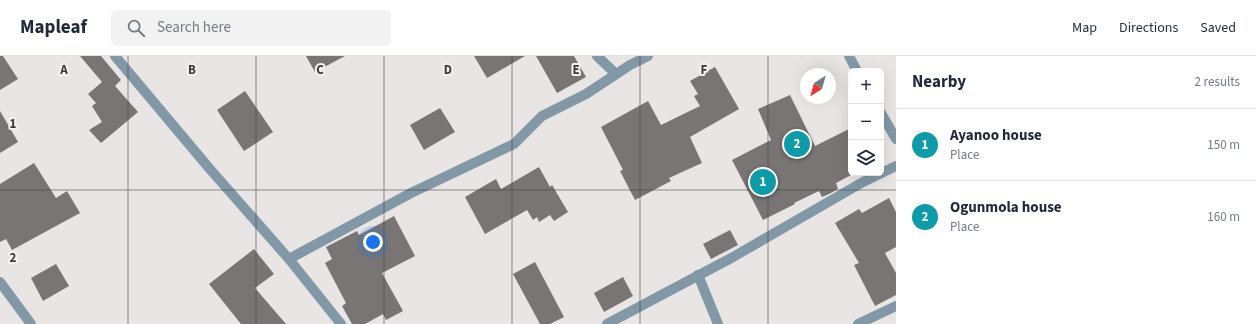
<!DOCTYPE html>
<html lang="en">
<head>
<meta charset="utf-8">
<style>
	:root { --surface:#fff; --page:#f2f2f3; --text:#1f2937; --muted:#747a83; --line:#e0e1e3; --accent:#0b8043 }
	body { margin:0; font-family:"Source Sans 3",sans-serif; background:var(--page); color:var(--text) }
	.controls { position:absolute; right:12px; top:12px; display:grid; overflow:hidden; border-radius:6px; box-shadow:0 4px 16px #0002 }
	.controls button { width:36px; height:36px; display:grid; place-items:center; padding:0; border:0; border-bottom:1px solid var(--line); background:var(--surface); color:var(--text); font:20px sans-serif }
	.compass { position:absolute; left:800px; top:12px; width:36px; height:36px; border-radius:50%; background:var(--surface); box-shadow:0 4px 16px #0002; rotate:217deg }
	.you { position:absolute; left:373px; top:186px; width:14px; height:14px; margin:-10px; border:3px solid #fff; border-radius:50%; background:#1a73e8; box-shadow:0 0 0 6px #1a73e833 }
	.badge { display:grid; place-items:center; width:26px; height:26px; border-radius:50%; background:var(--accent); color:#fff; font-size:13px; font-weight:700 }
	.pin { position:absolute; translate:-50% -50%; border:2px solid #fff; box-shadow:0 1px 4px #0006 }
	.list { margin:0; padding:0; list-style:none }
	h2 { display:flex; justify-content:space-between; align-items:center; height:52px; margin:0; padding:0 16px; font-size:17px }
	h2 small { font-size:13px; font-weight:400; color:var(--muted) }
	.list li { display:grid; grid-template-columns:26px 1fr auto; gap:12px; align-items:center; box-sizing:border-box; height:72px; padding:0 16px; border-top:1px solid var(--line) }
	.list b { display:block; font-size:15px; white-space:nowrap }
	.list p { margin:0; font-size:13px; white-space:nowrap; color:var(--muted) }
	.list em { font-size:13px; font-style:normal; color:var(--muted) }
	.icon { flex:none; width:22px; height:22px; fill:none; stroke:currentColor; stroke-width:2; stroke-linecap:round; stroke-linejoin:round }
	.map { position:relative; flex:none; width:896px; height:268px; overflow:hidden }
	header { display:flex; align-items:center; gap:24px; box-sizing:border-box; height:56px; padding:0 20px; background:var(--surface); border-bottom:1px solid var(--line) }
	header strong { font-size:19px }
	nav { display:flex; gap:22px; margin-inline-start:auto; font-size:14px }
	.search { width:280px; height:36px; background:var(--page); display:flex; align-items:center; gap:10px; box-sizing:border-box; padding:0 14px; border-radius:6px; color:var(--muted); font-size:15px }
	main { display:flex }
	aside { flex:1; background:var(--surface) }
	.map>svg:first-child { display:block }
	.building { fill:#797575 }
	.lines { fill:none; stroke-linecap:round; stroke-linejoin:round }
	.minor { stroke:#8298a6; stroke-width:10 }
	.grid { fill:none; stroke:#3c3a3a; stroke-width:1; stroke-opacity:0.55 }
	.grid-label { font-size:13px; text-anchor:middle; font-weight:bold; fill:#3c3a3a; stroke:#f7f2f1; stroke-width:4; stroke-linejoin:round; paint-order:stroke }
</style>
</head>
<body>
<header>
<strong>Mapleaf</strong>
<div class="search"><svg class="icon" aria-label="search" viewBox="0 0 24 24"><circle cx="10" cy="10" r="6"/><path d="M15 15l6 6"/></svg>Search here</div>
<nav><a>Map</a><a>Directions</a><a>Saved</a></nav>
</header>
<main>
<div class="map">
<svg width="896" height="268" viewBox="0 0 896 268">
	<rect width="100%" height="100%" fill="#e9e5e4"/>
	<g class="building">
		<polygon points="0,0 3,0 18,23 0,34"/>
		<polygon points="80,0 101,0 121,24 115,30 138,56 101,87 89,74 102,66 92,50 96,47 88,38 102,26"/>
		<polygon points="306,0 345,0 315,16"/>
		<polygon points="474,0 525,0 487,22"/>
		<polygon points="536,0 574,0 586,21 557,37"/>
		<polygon points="715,11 739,53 690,81 702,107 669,122 671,125 635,144 620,115 623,114 601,71 648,45 661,69 700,50 694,40 698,38 690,25"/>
		<polygon points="245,35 273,76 244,95 217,54"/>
		<polygon points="790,39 815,90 851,72 851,119 836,127 838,133 829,138 822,141 819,135 794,147 795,148 763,164 732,104 771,84 758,53"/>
		<polygon points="440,52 455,76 424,94 410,69"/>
		<polygon points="0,55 18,86 0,97"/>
		<polygon points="34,107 56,142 67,135 80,157 12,194 6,183 0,186 0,128"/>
		<polygon points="539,111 550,131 552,129 568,156 554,165 550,159 539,166 537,161 533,164 527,154 485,178 465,141 496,123 501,133"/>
		<polygon points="889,142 896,156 896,191 885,197 896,217 896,239 875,250 854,209 859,207 835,167 859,153 862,157"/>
		<polygon points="394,160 415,200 382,217 403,255 386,264 383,258 365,268 352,268 342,250 346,247 325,207 332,203 326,191 357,175 359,179"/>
		<polygon points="730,174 738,189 711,203 703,188"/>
		<polygon points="254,193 274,218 255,232 286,268 241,268 209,228"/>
		<polygon points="535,206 564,261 550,268 540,268 513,218"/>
		<polygon points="56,208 69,230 43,245 31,222"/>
		<polygon points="623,221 633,240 604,256 594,237"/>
	</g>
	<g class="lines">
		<g class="minor">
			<polyline points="115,0 209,112 289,203 341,268"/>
			<polyline points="597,0 616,18"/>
			<polyline points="849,0 857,15"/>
			<polyline points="881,57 896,83"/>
			<polyline points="289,203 411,137 514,88 542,60 586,38 630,9 648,0"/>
			<polyline points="698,219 718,268"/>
			<polyline points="0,226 31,268"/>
			<polyline points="607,268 733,201 863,126 896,110"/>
			<polyline points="858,268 896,250"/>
		</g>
	</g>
	<path class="grid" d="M128,0V268M256,0V268M384,0V268M512,0V268M640,0V268M768,0V268M0,134H896"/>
	<g class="grid-label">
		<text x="64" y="18">A</text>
		<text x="192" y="18">B</text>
		<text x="320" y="18">C</text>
		<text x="448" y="18">D</text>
		<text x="576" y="18">E</text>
		<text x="704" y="18">F</text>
		<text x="13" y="72">1</text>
		<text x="13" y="206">2</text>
	</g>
</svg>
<div class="controls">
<button>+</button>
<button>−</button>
<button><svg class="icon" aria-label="layers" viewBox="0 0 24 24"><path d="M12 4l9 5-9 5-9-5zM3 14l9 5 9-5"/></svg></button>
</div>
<svg class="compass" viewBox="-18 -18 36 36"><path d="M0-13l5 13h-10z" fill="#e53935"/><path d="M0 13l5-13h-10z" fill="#747a83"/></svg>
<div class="you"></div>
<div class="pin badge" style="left:763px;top:126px;background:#0f9aa8">1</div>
<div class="pin badge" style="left:797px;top:88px;background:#0f9aa8">2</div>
</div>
<aside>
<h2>Nearby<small>2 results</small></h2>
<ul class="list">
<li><span class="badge" style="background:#0f9aa8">1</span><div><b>Ayanoo house</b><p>Place</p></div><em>150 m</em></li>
<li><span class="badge" style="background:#0f9aa8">2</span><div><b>Ogunmola house</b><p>Place</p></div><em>160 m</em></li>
</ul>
</aside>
</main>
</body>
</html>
